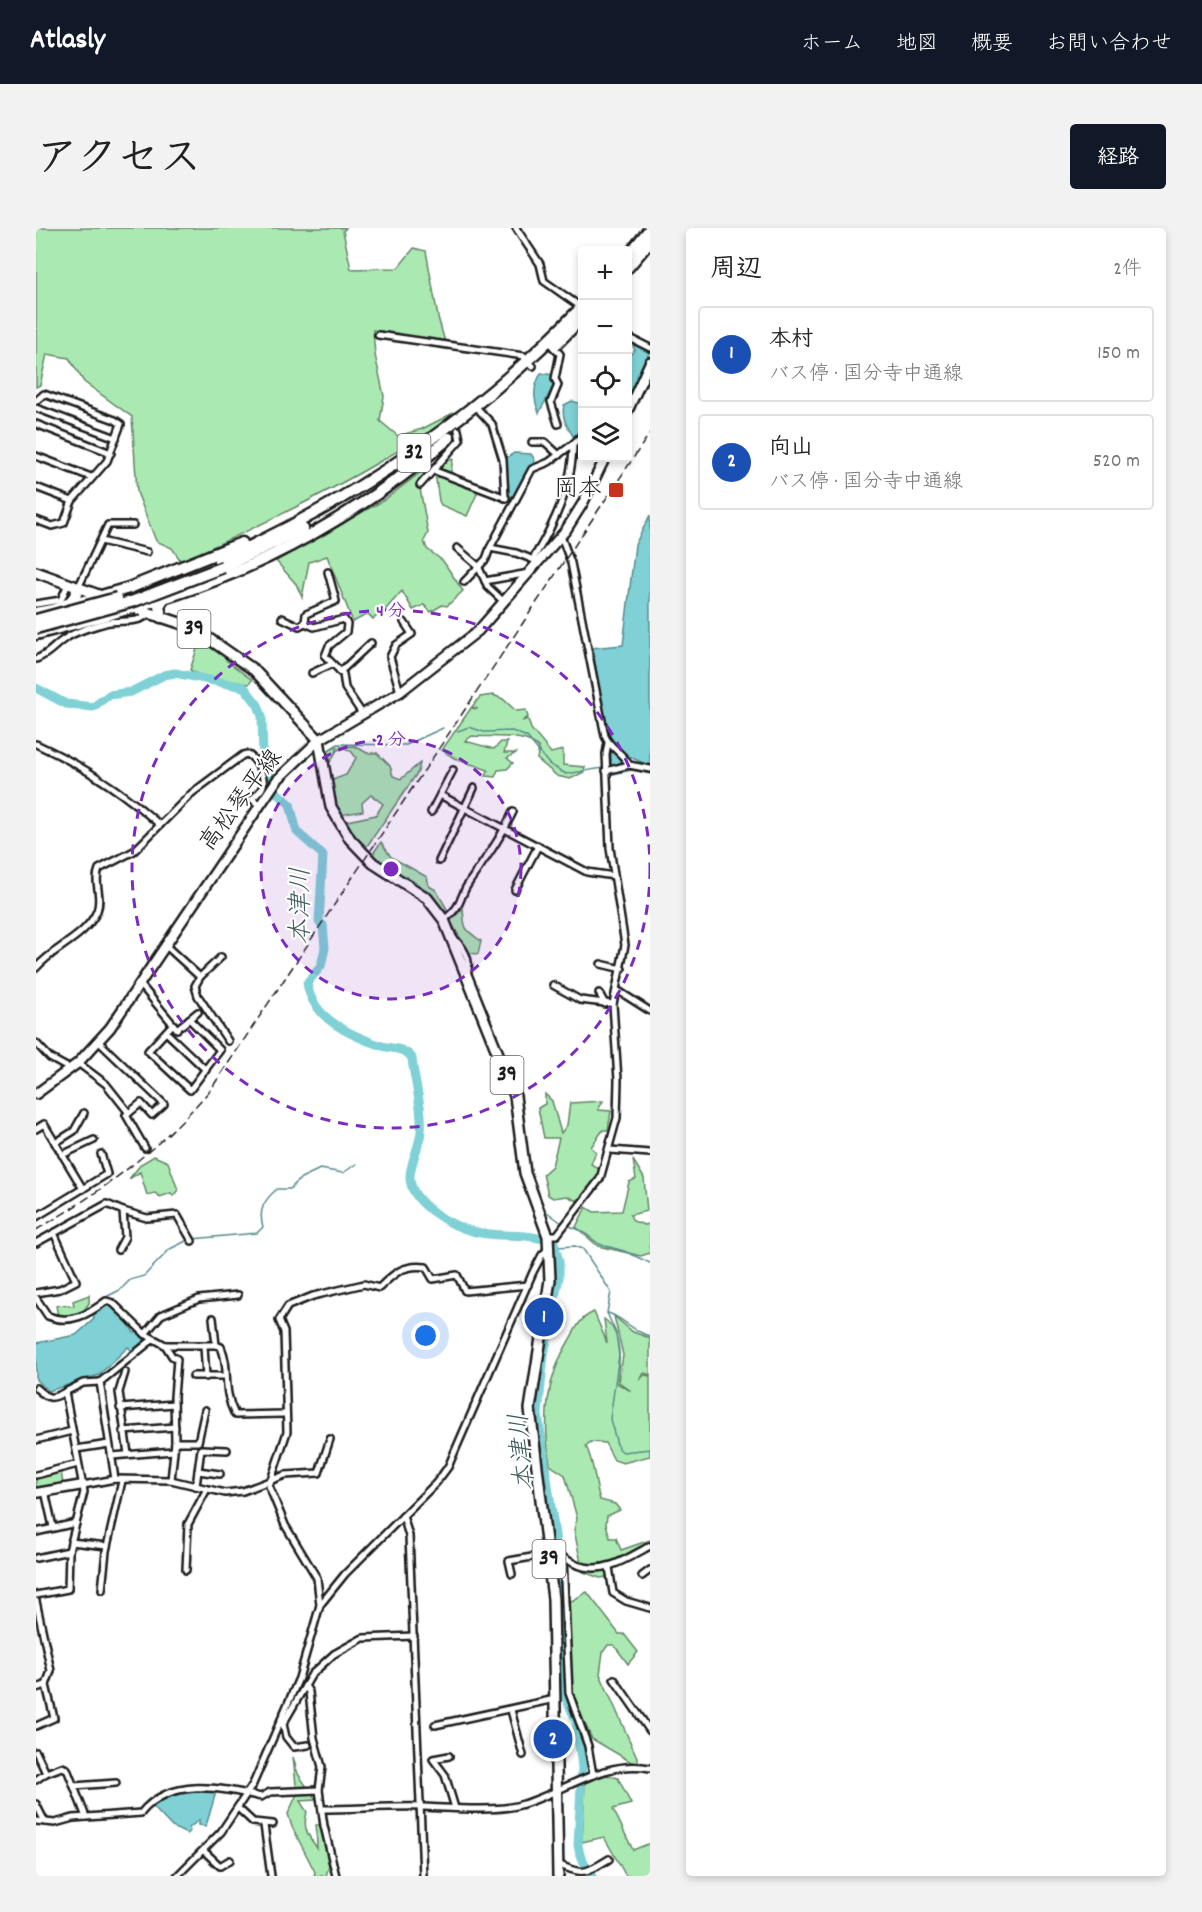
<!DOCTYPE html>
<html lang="ja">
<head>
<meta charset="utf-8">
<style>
	:root { --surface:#fff; --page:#f2f2f2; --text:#222; --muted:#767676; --line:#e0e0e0; --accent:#111827 }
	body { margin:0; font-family:Dekko,"Klee One",sans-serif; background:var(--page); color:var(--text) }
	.controls { position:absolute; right:18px; top:18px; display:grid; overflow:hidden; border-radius:6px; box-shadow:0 3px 9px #0003 }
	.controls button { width:54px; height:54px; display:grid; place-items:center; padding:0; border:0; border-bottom:2px solid var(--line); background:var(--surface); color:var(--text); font:30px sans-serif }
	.you { position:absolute; left:390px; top:1108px; width:21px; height:21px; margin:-15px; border:4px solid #fff; border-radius:50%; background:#1a73e8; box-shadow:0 0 0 9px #1a73e833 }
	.badge { display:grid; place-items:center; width:39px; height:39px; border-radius:50%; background:var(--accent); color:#fff; font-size:20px; font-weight:700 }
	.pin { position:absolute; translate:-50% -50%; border:3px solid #fff; box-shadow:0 2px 6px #0006 }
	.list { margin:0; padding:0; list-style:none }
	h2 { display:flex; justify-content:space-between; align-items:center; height:78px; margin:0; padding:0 24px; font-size:26px }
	h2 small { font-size:20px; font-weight:400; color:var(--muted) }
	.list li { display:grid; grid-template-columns:39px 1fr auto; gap:18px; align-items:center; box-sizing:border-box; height:96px; margin:0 12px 12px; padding:0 12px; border:2px solid var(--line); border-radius:6px }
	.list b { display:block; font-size:22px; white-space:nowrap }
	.list p { margin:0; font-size:20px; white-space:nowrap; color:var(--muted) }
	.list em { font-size:20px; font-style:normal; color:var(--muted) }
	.icon { flex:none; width:33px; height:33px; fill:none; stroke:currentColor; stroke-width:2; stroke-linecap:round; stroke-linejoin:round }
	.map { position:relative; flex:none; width:614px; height:1648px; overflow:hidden; border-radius:6px }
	header { display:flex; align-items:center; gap:36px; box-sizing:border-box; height:84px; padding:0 30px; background:var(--accent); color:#fff }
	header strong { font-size:28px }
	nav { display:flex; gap:33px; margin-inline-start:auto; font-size:21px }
	.intro { display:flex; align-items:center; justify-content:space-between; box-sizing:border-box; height:144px; padding:0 36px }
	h1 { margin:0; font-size:42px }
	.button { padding:15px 27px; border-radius:6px; background:var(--accent); color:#fff; font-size:21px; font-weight:700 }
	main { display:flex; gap:36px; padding:0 36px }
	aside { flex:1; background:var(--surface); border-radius:6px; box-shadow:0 3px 9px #0003 }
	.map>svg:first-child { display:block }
	.green { fill:#aaeab2; stroke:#638367; stroke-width:1.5 }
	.water { fill:#7fd1d5; stroke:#57898b; stroke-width:1.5 }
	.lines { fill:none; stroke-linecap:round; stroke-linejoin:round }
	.stream { stroke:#57898b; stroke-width:1.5 }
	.river { stroke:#7fd1d5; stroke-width:9 }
	.street-casing { stroke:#1c1c1c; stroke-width:10 }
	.secondary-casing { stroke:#1c1c1c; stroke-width:13 }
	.primary-casing { stroke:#1c1c1c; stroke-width:14 }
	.highway-casing { stroke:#1c1c1c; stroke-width:15 }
	.street { stroke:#fff; stroke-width:5 }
	.secondary { stroke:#fff; stroke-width:8 }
	.primary { stroke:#fff; stroke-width:9 }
	.highway { stroke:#fff; stroke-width:10 }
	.rail { stroke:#1c1c1c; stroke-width:1.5; stroke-dasharray:9 4.5; stroke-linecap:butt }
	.highway-bridge-casing { stroke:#1c1c1c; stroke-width:15; stroke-linecap:butt }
	.highway-bridge { stroke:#fff; stroke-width:10 }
	.ring { fill:none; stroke:#7b2cbf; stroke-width:3; stroke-dasharray:10 8 }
	.poi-dot { fill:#c8321e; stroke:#fff; stroke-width:2 }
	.labels { text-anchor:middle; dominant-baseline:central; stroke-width:4.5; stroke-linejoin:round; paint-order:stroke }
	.shield { fill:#fff; stroke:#606060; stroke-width:1.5 }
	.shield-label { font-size:22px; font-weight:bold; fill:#1c1c1c }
	.poi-label { font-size:24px; fill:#1c1c1c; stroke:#fff; text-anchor:end }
	.street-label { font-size:24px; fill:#1c1c1c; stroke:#fff }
	.water-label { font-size:26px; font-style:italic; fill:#3f5b5d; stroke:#fff }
	.centre { fill:#7b2cbf; stroke:#fff; stroke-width:3 }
	.ring-label { font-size:18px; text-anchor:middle; font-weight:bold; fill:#7b2cbf; stroke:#fff; stroke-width:4.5; stroke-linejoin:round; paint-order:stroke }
</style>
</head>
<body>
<header>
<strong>Atlasly</strong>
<nav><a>ホーム</a><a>地図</a><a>概要</a><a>お問い合わせ</a></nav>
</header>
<div class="intro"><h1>アクセス</h1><a class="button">経路</a></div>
<main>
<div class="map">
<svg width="614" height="1648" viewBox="0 0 614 1648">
	<rect width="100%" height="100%" fill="#fff"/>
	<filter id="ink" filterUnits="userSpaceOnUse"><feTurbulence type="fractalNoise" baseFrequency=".0167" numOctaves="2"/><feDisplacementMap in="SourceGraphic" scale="12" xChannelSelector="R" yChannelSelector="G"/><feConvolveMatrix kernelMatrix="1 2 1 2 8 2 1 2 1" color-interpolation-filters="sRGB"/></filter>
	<g filter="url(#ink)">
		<g class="green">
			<path d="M0,0H310L307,3L315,41L362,40L378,20L390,23L402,89L409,114L337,102L339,127L348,168L344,193L362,208L386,201L427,180C404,200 376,214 350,230C282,270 218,301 145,333L136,320L120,313L101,264L96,189L48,154L33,130L11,126L4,157L0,159Z"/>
			<polygon points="417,231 414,249 443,261 431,288 405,277 403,273 399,245 404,235"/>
			<polygon points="393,238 395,242 383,255 392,305 388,313 391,321 407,333 427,363 411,378 406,377 395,384 388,377 377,382 366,363 350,381 337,391 332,386 317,394 291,328 273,334 266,369 260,356 240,333 348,272"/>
			<polygon points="165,409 191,427 190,432 216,452 213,456 165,448 154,442"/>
			<path d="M457,467L467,471L480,483L490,482L492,489L486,493L492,491L495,501L515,525L527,522V537L549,539L548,544L534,551L521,548L501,531L503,520C491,505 455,510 436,508L429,513L458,521L465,514H471L468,525H480L471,530L477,535L471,541L462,542L459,549L450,548L452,542L418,530L406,522L435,480L442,481L436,479L444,469Z"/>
			<polygon points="319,518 331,525 341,525 354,538 357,548 365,551 384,535 382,544 329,621 306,594 340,587 347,576 335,567 326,575 327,583 304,587 299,577 294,553 310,547 320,530 316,524 309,520 301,522 294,534 293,523 298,519"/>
			<path d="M345,614L355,629L391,649L393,658L400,662L411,681L408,683C386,657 360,648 336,627Z"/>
			<path d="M427,680C428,701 428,701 445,713L442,726L433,725L414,693Z"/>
			<polygon points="509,866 516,873 525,905 531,897 534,875 567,873 562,882 575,883 572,902 567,902 555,919 560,924 555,936 563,941 559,955 541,973 531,968 517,970 512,967 507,946 516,938 523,910 508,910 502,880 509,876"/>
			<polygon points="118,928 132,934 142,962 137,968 135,965 124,969 119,965 111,967 104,944 93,951 105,936"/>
			<polygon points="597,932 608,950 611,983 594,987 597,993 608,997 614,996 614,1025 605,1028 562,1018 540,999 550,979 558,984 586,983 593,954 600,951"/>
			<polygon points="53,1067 53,1075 46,1086 22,1089 20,1077 38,1078 37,1073"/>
			<path d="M558,1084L571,1115L568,1091C587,1104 584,1135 581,1155L595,1163L583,1154L587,1127L578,1088L597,1104L614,1110V1147L608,1145L603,1153L608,1147L614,1148V1228L587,1235L578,1232L569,1215L554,1214L550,1218C559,1237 558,1253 564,1272L579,1276L584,1282L571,1288L570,1296L574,1310H580L585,1322L614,1312L605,1321L572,1337L571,1349L564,1350L547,1344L538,1302L541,1290L529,1247L514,1237C507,1192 509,1151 534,1111C542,1097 543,1091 558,1084Z"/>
			<polygon points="25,1243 27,1256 0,1261 0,1249"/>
			<polygon points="551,1364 583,1406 588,1406 602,1424 592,1436 578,1417 572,1417 567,1424 564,1446 604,1536 597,1535 556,1511 535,1465 532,1375"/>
			<path d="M257,1529L262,1546L280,1572L264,1573L271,1584C266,1599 272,1608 281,1620L280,1597H285L293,1638L290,1648H278L279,1644L256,1599L252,1586L261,1566Z"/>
			<polygon points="570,1547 582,1550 595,1576 577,1581 597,1622 614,1615 614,1648 590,1648 568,1609 546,1614 549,1555"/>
		</g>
		<g class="water">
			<polygon points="596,116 611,121 613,125 592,170 592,128 599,122"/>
			<path d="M505,145L517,147L518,157L503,185C497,169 497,160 505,145Z"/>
			<path d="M536,173L546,176V202L537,208C531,198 525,189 528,177Z"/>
			<polygon points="478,225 495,226 499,232 478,269 470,267 469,231"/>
			<polygon points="614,287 614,538 592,528 575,540 575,523 579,516 569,501 555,420 587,417 599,317"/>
			<polygon points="70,1076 75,1077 90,1092 98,1105 102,1104 109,1112 96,1123 92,1119 63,1147 13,1163 0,1152 0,1115 40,1107 58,1091 57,1085"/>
			<polygon points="162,1563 180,1564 170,1598 163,1597 163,1592 153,1600 154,1603 151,1606 136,1599 116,1578 139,1566"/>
		</g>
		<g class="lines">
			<g class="stream">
				<polyline points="422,503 433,499 448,504 476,503 491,509 513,536 530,546 567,540"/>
				<polyline points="291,523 291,534"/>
				<polyline points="291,523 302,516 370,517 407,500"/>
				<polyline points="227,530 239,530"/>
				<polyline points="567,540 568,548 596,542 614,546"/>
				<polyline points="367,649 378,656"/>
				<polyline points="414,696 424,713"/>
				<polyline points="435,739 437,751 478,855"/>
				<polyline points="484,871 488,901"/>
				<polyline points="507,981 527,996"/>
				<polyline points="531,997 546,1003 563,1016 588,1023 614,1035"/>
				<path d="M156,1011L221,1005L227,999C222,982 228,972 241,961H254L265,950L284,941L307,945L320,936"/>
				<polyline points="520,1019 539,1018 547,1021 575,1064 571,1085 580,1105 583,1127 574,1191 582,1220 587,1224 614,1221"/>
				<polyline points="66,1071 84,1062 94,1052 108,1048 134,1021 152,1012"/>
				<path d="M572,1085C588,1090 597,1104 614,1108"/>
			</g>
			<path class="river" d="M0,460L30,476L57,479L73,467L95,464L128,447L139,445L208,459L222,477L226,488L227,530L240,564L254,576L261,604L287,627L283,694L287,697L289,720L285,738L271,755C276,791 316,808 346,818C357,821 369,820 376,830C378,854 387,878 385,903C384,918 375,932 374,948C373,976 417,999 440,1004C467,1010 491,1004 518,1014L523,1034V1049L508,1127L502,1186L521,1321L528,1465L540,1493L546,1539L542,1617L544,1627L556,1648"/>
			<g class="street-casing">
				<g id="street">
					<polyline points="480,0 504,36 508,53 545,79"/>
					<polyline points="342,107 488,128 497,138"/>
					<polyline points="592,109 614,120"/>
					<polyline points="517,119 524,126 519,151 522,157 515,174 522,196"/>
					<polyline points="0,173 8,166 79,192 85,196 71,233 36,273 28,295 16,298 0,292"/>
					<polyline points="440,179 456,196 467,232 469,270"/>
					<polyline points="0,180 80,210"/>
					<polyline points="0,196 75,225"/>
					<polyline points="496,214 509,214 523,227"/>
					<polyline points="0,228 55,249"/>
					<polyline points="399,243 470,270"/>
					<polyline points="384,257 424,212 422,202"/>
					<polyline points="0,259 36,273"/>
					<path d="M525,308L535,335L569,508C574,520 587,525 593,537"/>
					<polyline points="65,313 111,324"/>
					<polyline points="421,320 442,338 452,359 468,374"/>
					<polyline points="454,320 496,241 513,234 537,216"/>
					<path d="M497,331C518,297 537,256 537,216L546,207"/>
					<polyline points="292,344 300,373 270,386 269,395 278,399 308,391 311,396 310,404 293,418 289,428 307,446 309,460 327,487"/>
					<polyline points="449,353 493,345"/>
					<polyline points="428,354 450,331 454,320 480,325 498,332"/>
					<polyline points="42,360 72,297 97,297"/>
					<polyline points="0,376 25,372 32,356"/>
					<polyline points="246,390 263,398 269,395"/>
					<path d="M0,431C14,426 18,417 30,410C42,402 56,399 69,395C84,391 103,397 113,385"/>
					<polyline points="304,444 335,415"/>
					<polyline points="276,445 296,436"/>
					<polyline points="364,464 354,429 360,417 376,406 368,394"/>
					<path d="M0,516C46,537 86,563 124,597"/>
					<polyline points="570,543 593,537 614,541"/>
					<polyline points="404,567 551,644 578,648"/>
					<polyline points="395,584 417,542"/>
					<polyline points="403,633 438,560"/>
					<polyline points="479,662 502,618"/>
					<path d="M408,692C430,674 421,671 434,653C450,630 465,610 477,584"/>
					<path d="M416,709C427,717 436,733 431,746"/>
					<polyline points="129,717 164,749"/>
					<polyline points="185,729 164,749 159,758 162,768 192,813"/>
					<polyline points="565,736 586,741"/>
					<path d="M0,740C19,718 49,710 61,683C67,668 57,655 63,641L98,623L156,565L207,527L211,526C220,530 231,551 226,560C224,564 219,568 216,571L223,577"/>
					<polyline points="104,756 141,801 162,784"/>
					<polyline points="517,757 544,772 577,776"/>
					<polyline points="581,762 614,783"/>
					<polyline points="563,765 569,776"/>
					<polyline points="137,796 112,823 154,862 184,822 153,791"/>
					<polyline points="130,804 170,842"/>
					<polyline points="63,814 128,876 116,887 105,875 93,885"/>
					<polyline points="0,815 14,830 34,841"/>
					<polyline points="42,835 70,856 93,885 90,887 109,920"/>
					<polyline points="0,901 8,896 47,961"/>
					<polyline points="19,915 38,903 48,885"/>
					<polyline points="574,922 614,925"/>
					<polyline points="26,927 58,912"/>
					<polyline points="87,983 111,990 141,987 156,1013"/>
					<polyline points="0,989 71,946 65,926"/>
					<polyline points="512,1007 521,1007 564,951 581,890 582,852 577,776 589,717 574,620 570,526 572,515"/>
					<polyline points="0,1015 71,976 87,983 89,1009 82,1022"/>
					<polyline points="0,1065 24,1061 40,1053 18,1005"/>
					<path d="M0,1070L12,1088C34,1097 53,1086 70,1073L77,1075L109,1106L129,1117L136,1128L141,1131L138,1169L139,1214L135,1252"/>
					<path d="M177,1090L180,1117L185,1119C195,1142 185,1159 199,1187L249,1186"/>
					<polyline points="109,1106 125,1087 163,1071 202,1067"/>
					<polyline points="129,1117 180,1117"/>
					<polyline points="168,1118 170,1149"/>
					<polyline points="89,1144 83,1164 92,1226"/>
					<polyline points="157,1148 189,1148"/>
					<polyline points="64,1154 79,1251"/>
					<path d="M0,1160C12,1171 15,1172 29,1164"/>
					<polyline points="84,1180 138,1176"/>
					<polyline points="87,1203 139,1199"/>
					<polyline points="0,1212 36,1203"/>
					<polyline points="139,1214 162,1214 169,1182"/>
					<polyline points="40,1221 73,1216"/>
					<polyline points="76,1228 137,1223"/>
					<polyline points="162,1243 184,1246"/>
					<polyline points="0,1247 42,1236"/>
					<polyline points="47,1257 79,1251 135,1252 189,1265 207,1263 249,1247 283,1245 294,1211"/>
					<polyline points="160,1258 165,1221 191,1222"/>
					<polyline points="9,1263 17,1299"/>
					<polyline points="367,1288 373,1308 387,1648"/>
					<polyline points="0,1304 40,1295"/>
					<polyline points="35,1314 71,1318"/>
					<polyline points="527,1329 533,1465 552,1518 557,1547"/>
					<polyline points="0,1330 33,1323"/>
					<path d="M513,1330C536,1328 531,1336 548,1339C573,1344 593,1329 614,1318"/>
					<polyline points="573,1339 577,1365 590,1373 614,1380"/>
					<polyline points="150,1342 152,1296 171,1261"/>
					<polyline points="476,1346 473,1333 513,1326"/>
					<polyline points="606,1348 614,1342"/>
					<polyline points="66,1362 70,1323 86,1253"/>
					<polyline points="0,1367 32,1361 33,1323 48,1264 29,1164 47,1155 64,1154 116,1112"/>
					<polyline points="0,1373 15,1443 10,1457 18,1490 0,1498"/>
					<path d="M284,1377L281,1350L249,1297L233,1258L251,1204L248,1104L243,1092L252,1078L277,1068L328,1056L343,1060C358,1045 368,1036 390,1039L397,1051L421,1047L429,1063L492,1057"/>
					<polyline points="578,1451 614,1503"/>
					<polyline points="269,1458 273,1464 278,1510 286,1539 283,1562"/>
					<polyline points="0,1460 10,1457"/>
					<polyline points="475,1482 487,1527"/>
					<polyline points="244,1496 247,1496 276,1446 298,1426 327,1410 378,1408"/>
					<polyline points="247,1496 250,1509 258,1519 272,1517"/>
					<polyline points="399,1497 519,1471"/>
					<polyline points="0,1524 10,1545 26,1539 31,1541 50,1589"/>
					<polyline points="413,1528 397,1531 409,1547 419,1580"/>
					<polyline points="0,1552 10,1545"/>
					<polyline points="38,1558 80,1555"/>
					<polyline points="0,1576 9,1594"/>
					<polyline points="203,1581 217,1594 237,1596"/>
					<path d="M286,1581C319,1581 353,1578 387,1579C413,1580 460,1584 484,1577C527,1565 567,1531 614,1540"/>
					<path d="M0,1593L19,1595L37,1590L105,1585C134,1549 185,1559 225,1569L234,1564L283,1562L288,1598L300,1648"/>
					<polyline points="228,1597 235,1648"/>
					<polyline points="168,1623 184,1638 194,1632"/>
					<path d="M522,1636C547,1648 550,1645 573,1631"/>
					<polyline points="141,1648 185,1604 217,1556 263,1450 284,1377 309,1346 400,1255 412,1239 497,1044 506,1027 513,1020"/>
				</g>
			</g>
			<g class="secondary-casing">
				<g id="secondary">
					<polyline points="592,182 614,134"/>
					<polyline points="0,866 42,835 74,800 241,552 283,512 364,464 442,403 530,302 547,275 569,230"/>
					<polyline points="0,1265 47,1257"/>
				</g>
			</g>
			<g class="primary-casing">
				<g id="primary">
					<polyline points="0,344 68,369"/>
					<polyline points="95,379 156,399 218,442 283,512 295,579 314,611 337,635 391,670 408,692 479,868 489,945 512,1008 514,1052 494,1181 517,1371 522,1648"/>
				</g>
			</g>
			<g class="highway-casing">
				<g id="highway">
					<polyline points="592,28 614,1"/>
					<polyline points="592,39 614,13"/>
					<polyline points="519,117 546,90"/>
					<path d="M183,333C321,271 442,188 546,79"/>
					<polyline points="187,339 267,301"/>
					<polyline points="27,379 93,360 206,315"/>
					<path d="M0,385C19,381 37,381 42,360"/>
					<polyline points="125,389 123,378 129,368"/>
					<path d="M0,406C60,390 122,374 179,352C260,321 348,267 413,210"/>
				</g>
			</g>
			<use href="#street" class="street"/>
			<use href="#secondary" class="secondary"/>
			<use href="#primary" class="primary"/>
			<use href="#highway" class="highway"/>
			<path class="rail" d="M0,1002C69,962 123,921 175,861L614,205"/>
			<g class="highway-bridge-casing">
				<g id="highway-bridge">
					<polyline points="0,392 81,370"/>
					<polyline points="0,400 98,373 187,339"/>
				</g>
			</g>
			<use href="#highway-bridge" class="highway-bridge"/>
		</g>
	</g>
	<circle cx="355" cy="641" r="130" fill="#7b2cbf" fill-opacity=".12"/>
	<g class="ring">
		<circle cx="355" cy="641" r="130"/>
		<circle cx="355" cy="641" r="259"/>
	</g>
	<rect class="poi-dot" x="572" y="254" width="16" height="16" rx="3"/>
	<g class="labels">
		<g class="shield">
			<rect x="361.5" y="206" width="33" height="38" rx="4.5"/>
			<rect x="141.5" y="382" width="33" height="38" rx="4.5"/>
			<rect x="454.5" y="828" width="33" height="38" rx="4.5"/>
			<rect x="496.5" y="1312" width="33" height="38" rx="4.5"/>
		</g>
		<g class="shield-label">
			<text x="378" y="225">32</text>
			<text x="158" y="401">39</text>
			<text x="471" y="847">39</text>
			<text x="513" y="1331">39</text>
		</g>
		<g class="poi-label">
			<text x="566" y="262">岡本</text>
		</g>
		<g class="street-label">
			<text transform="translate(206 573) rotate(-53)">高松琴平線</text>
		</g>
		<g class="water-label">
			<text transform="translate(266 678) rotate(-90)">本津川</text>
			<text transform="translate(488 1224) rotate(-95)">本津川</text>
		</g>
	</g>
	<circle cx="355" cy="641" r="9" class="centre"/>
	<g class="ring-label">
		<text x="355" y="388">4 分</text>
		<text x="355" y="517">2 分</text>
	</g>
</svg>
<div class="controls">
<button>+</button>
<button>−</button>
<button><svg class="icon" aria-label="locate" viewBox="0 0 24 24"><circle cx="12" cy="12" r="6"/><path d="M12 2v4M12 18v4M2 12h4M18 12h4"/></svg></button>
<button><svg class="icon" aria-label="layers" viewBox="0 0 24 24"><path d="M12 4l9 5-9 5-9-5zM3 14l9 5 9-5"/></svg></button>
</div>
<div class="you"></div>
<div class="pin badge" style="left:508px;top:1089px;background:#1a4fb4">1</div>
<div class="pin badge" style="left:517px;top:1511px;background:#1a4fb4">2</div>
</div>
<aside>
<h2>周辺<small>2件</small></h2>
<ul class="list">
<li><span class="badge" style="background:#1a4fb4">1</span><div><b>本村</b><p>バス停 · 国分寺中通線</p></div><em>150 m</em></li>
<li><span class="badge" style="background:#1a4fb4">2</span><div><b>向山</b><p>バス停 · 国分寺中通線</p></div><em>520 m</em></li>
</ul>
</aside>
</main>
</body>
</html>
